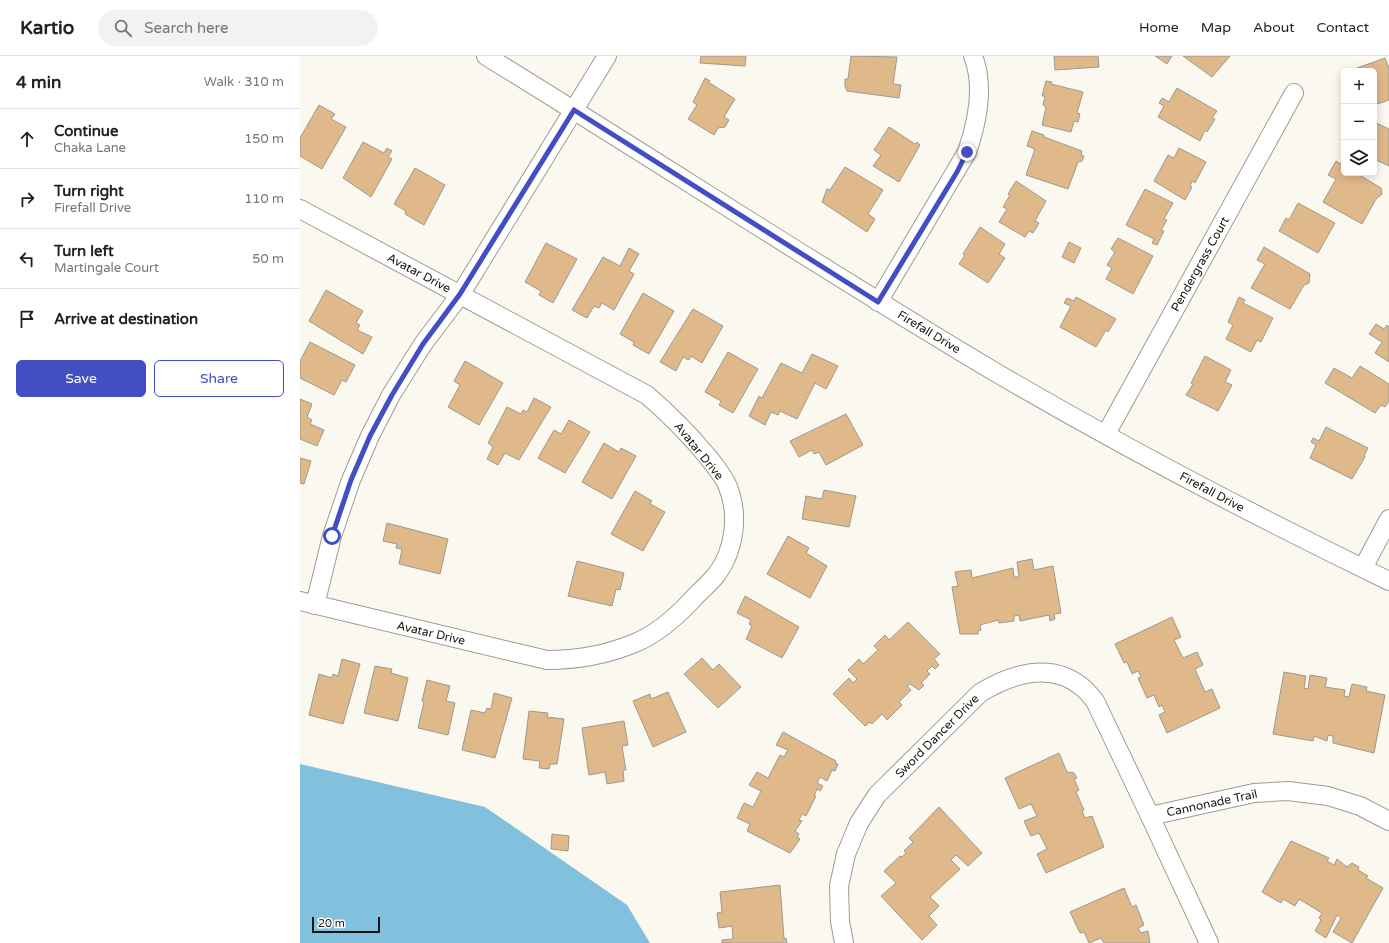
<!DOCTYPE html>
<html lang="en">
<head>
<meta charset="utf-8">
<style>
	:root { --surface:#fff; --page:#f2f2f2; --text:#222; --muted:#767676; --line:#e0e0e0; --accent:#424ec2 }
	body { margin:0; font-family:"Varela Round",sans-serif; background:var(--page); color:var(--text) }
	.controls { position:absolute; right:12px; top:12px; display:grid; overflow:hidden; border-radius:6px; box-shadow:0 2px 10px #0003 }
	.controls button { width:36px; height:36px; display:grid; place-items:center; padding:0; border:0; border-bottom:1px solid var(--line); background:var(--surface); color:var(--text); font:20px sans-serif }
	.scale { position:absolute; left:12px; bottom:10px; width:68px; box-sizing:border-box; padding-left:4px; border:2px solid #161512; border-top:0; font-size:11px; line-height:14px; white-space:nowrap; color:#161512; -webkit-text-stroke:3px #fff; paint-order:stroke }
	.stop { position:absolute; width:12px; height:12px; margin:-9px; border:3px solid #424ec2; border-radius:50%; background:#fff }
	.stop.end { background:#424ec2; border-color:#fff; box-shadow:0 1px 4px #0008 }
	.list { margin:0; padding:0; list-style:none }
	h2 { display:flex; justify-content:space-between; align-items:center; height:52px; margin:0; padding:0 16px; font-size:17px }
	h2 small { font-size:13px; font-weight:400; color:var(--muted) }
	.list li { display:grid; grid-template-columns:26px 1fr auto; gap:12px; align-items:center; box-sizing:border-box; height:60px; padding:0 16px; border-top:1px solid var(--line) }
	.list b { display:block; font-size:15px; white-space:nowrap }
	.list p { margin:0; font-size:13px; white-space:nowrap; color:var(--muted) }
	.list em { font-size:13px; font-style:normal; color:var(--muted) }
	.actions { display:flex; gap:8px; padding:12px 16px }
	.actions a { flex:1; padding:9px 0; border:1px solid var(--accent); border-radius:6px; text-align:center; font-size:14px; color:var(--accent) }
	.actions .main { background:var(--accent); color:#fff }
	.icon { flex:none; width:22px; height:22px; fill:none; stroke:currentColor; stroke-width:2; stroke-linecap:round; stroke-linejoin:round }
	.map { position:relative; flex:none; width:1089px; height:887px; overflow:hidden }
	header { display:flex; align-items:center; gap:24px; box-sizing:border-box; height:56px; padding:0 20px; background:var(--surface); border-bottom:1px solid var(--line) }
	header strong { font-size:19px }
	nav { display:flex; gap:22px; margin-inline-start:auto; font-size:14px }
	.search { width:280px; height:36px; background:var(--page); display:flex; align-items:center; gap:10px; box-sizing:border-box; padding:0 14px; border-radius:22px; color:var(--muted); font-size:15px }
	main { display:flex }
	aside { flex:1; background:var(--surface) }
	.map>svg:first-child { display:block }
	.water { fill:#81c1dd }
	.building { fill:#e0b98a; stroke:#9e9890 }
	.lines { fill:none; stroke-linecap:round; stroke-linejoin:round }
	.street-casing { stroke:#9d9b92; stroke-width:20 }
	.street { stroke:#fff; stroke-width:18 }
	.route { stroke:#424ec2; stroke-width:5 }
	.labels { text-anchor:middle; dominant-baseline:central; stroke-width:3; stroke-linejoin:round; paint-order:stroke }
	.street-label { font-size:12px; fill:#161512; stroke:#fff }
</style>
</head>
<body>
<header>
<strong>Kartio</strong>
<div class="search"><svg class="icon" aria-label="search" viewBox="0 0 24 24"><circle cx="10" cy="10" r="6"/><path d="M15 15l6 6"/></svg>Search here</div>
<nav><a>Home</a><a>Map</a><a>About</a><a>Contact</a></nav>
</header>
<main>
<aside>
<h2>4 min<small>Walk · 310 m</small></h2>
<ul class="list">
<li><svg class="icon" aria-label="ahead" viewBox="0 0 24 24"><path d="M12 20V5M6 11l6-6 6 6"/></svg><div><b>Continue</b><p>Chaka Lane</p></div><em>150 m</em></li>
<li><svg class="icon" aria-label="right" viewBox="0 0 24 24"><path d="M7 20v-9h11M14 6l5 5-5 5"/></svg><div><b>Turn right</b><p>Firefall Drive</p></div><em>110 m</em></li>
<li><svg class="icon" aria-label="left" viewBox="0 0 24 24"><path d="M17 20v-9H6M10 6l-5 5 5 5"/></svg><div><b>Turn left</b><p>Martingale Court</p></div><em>50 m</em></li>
<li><svg class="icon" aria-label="arrive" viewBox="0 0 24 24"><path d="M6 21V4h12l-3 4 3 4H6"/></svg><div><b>Arrive at destination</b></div></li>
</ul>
<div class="actions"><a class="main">Save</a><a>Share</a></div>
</aside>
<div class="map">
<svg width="1089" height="887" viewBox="0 0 1089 887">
	<rect width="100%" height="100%" fill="#fbf9ef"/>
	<polygon class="water" points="0,708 185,751 327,849 350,887 0,887"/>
	<g class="building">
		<polygon points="401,0 446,0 445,10 400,7"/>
		<polygon points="551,0 597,1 593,28 601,29 599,42 547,35 545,30 545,23 548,23"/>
		<polygon points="754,0 798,0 799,11 755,14"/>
		<polygon points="855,0 872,0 867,8"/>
		<polygon points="883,0 930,0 912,21"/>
		<polygon points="1085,2 1089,12 1089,44 1074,49 1074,15 1058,15 1057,12"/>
		<polygon points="405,22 410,25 408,26 435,43 424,61 429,64 425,71 418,72 414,79 388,63 397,49 393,46"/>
		<polygon points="746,25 752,26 751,28 783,36 777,57 780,58 778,66 774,65 771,76 742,69 746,51 743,49 745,40 742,40"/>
		<polygon points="877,32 917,55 912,62 915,63 907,76 905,74 900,85 858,61 864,50 859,47 862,42 869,46"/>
		<polygon points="19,49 35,58 31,63 46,71 22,113 0,100 0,82"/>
		<polygon points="1074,66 1089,73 1089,110 1074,103"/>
		<polygon points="589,71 615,88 617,86 620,89 599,126 573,110 581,99 574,94"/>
		<polygon points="732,75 744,79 744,81 782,95 781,99 784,100 782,105 778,106 768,133 726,119 735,93 727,90"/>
		<polygon points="63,86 84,97 87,92 92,95 88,101 92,103 71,141 43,122"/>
		<polygon points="879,92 906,106 895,127 892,125 890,130 892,131 885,144 854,125 868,99 874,102"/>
		<polygon points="1036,105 1044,110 1044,117 1056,117 1081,132 1082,138 1076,143 1062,168 1023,146 1036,123 1028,119"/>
		<polygon points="545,111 583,134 568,158 575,163 567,176 522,146 527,133 530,134"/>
		<polygon points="115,112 145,129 124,169 105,158 106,155 94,148"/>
		<polygon points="716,125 746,145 735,165 739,167 733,177 729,175 725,181 699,166 707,153 703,151 710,139 708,138"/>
		<polygon points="845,133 873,147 864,163 867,164 861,174 864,175 857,189 852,187 854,183 826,169"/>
		<polygon points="998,147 1035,167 1018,197 979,175 986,162 989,164"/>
		<polygon points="680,171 705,188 699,198 705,202 688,227 659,208 665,199 663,198"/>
		<polygon points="818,182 853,200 833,238 806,223 812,212 807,209 815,196 811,193"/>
		<polygon points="769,186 781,192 774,207 762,201"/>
		<polygon points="246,187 277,203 253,247 239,239 241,235 225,226"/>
		<polygon points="964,191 1010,218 1009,227 1004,229 990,253 951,232 965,208 957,204"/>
		<polygon points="329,192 339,198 329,215 334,218 314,254 302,247 299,252 294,250 287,262 272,254 303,201 320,210"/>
		<polygon points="26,234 63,255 56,267 60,269 57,274 72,281 63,298 9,265"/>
		<polygon points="343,237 374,255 349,298 333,289 334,286 320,278"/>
		<polygon points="776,241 816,263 808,276 806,274 796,291 760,271 771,250 764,247 767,242 774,245"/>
		<polygon points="939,241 945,244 943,247 973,262 961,286 957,284 951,296 926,283 933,269 928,266"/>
		<polygon points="393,253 423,270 402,307 391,300 389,304 383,301 376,315 360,306"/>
		<polygon points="1076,268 1084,273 1087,269 1089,271 1089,306 1075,297 1082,286 1069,278"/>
		<polygon points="10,286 55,309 46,326 42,324 34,339 0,322 0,305"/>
		<polygon points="428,296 458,313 433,357 419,349 421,345 405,336"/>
		<polygon points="512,298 538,310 526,333 515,327 497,363 480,355 478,359 471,356 465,369 449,360 459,340 462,342 481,307 502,317"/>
		<polygon points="905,300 931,314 925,326 932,329 918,355 886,339 893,328 891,327"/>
		<polygon points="165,305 203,327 179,369 148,351 160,329 154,325"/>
		<polygon points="1060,310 1089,328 1089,345 1085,351 1081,349 1075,357 1025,327 1034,312 1052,322"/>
		<polygon points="234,342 251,351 219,404 205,397 198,409 187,403 193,391 188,387 207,351 221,358 223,354 227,356"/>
		<polygon points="0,343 12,348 7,361 12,364 10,368 24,374 17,390 0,383"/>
		<polygon points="546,358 563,389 526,409 519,396 514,398 512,394 499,401 490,385"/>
		<polygon points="269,364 290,376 265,417 238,402 254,374 261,378"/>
		<polygon points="1026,371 1068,392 1064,400 1065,401 1052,423 1010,402 1016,389 1011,386 1013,382 1019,385"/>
		<polygon points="304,387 319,396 321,392 336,400 312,443 282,426"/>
		<polygon points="0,402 11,405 4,428 0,427"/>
		<polygon points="524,434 556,440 549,471 502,463 506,440 522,443"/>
		<polygon points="335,435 352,445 350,448 365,456 343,495 311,478"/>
		<polygon points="87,467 148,483 140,518 99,508 102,493 96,492 97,488 83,485"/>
		<polygon points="488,480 509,492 506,497 527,510 510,542 467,518"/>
		<polygon points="732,503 734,514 753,510 761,557 754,558 755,563 750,565 749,559 720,565 719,559 714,560 714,565 699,567 698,564 680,569 681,574 678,575 678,578 660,578 652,531 658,530 655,516 671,514 672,522 713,512 714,521 719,521 717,506"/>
		<polygon points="277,505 324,517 320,534 316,533 312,550 268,540"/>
		<polygon points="445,540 499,571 482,602 446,583 452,570 449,568 451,564 437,557"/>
		<polygon points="872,561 881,581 874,584 883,602 897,596 903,609 895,613 905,636 912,633 920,652 867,677 859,659 865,656 862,649 859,651 854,639 847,642 838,622 841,621 838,615 832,618 827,606 824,607 815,588"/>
		<polygon points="608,566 640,598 634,603 639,609 635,613 632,610 627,615 630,618 621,627 624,629 619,634 610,628 607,630 611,634 599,646 602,649 587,664 582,658 572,668 570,666 565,670 533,638 549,622 553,627 557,623 548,614 559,603 563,608 578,594 574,590 585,579 589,584"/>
		<polygon points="402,602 413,614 419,608 441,631 418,652 384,618"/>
		<polygon points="42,603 60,608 43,668 9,659 19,618 32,622 33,618 38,620"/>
		<polygon points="75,610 92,613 91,617 108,622 98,665 64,657"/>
		<polygon points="984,616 1006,620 1004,632 1008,633 1010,619 1027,622 1025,631 1045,634 1044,640 1049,641 1052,628 1067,631 1066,635 1085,639 1074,697 1033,687 1033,680 1028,679 1027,685 1014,680 1013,685 973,678"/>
		<polygon points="127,624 150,630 146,645 155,647 148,679 118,672 124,646 122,645"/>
		<polygon points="368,636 386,676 353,691 333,645 350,638 351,643"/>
		<polygon points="194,637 212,642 195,702 162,694 171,654 185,657 187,652 191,653"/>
		<polygon points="229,655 248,657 247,661 264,663 257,708 250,708 249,713 239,712 240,705 223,703"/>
		<polygon points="324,665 328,689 322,690 326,714 323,714 324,725 307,728 305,716 289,719 282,672"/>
		<polygon points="483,676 536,705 535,707 538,708 535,715 532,714 527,725 520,721 517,727 523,730 520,735 517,733 514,740 516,740 506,760 502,758 499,764 502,765 495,775 499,778 497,781 500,783 490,797 447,775 450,768 437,762 444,747 453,751 461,735 449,729 457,716 468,722 480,699 484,701 488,694 476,689"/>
		<polygon points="759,697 767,716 774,717 777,722 774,723 779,734 776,736 784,754 782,755 785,762 792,760 804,791 746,817 737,798 747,793 739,777 731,780 724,765 737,760 731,748 719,753 705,722"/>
		<polygon points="639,751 682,797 668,810 656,799 651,804 660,813 630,841 639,850 629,860 637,869 622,884 581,840 596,827 584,815 600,800 602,801 606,797 604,795 613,786 609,782"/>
		<polygon points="252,778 269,780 268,795 251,793"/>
		<polygon points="991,785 1029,802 1027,805 1034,809 1037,803 1047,811 1052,807 1059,811 1058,814 1068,820 1066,822 1083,832 1052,887 1033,876 1041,862 1037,859 1026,882 1015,875 1021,864 1019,862 1022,857 999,843 995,850 983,843 981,847 962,836"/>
		<polygon points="480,829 484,883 486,882 487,887 422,887 422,884 433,883 432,870 419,872 417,857 422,856 420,836"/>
		<polygon points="824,832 832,851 836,849 844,869 838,872 841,877 848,875 850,887 804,887 801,882 789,887 784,876 780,877 770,856"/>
	</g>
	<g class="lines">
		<g class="street-casing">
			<g id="street">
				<path d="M186,0C356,104 523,214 695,316C823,391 955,460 1089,525"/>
				<path d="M0,153L347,339C369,358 389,378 408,401C415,410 424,420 428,431C439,459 435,493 417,518C410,527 400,535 392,544C376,561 357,578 335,587C306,599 277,604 247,604L0,545"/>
				<path d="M578,246L667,96C677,67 685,30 673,0"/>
				<polyline points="806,378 994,37"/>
				<polyline points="1063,512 1089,463"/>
				<polyline points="15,549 32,480 51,424 70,380 91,339 123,288 160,239 307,0"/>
				<polyline points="850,760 954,737 988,735 1028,740 1060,750 1089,765"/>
				<path d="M544,887L540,865L539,830L546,798L559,767L577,739L680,637C711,618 751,605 782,631C787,635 791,640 795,645L850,760L909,887"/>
			</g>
		</g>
		<use href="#street" class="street"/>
	</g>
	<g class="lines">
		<polyline class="route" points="32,480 51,424 70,380 92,339 123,288 160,238 274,54 578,246 657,116 667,96"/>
	</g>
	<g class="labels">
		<g class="street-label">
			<text transform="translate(900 208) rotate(-61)">Pendergrass Court</text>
			<text transform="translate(119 217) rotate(28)">Avatar Drive</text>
			<text transform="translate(629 276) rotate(31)">Firefall Drive</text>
			<text transform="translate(399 395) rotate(51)">Avatar Drive</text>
			<text transform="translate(912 436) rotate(28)">Firefall Drive</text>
			<text transform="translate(131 577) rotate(13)">Avatar Drive</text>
			<text transform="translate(637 680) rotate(-45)">Sword Dancer Drive</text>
			<text transform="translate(912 747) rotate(-12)">Cannonade Trail</text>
		</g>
	</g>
</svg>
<div class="controls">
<button>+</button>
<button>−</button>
<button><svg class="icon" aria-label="layers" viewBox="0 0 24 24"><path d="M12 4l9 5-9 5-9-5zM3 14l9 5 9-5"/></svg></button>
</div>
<div class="scale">20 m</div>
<div class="stop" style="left:32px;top:480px"></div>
<div class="stop end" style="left:667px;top:96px"></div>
</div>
</main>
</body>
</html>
